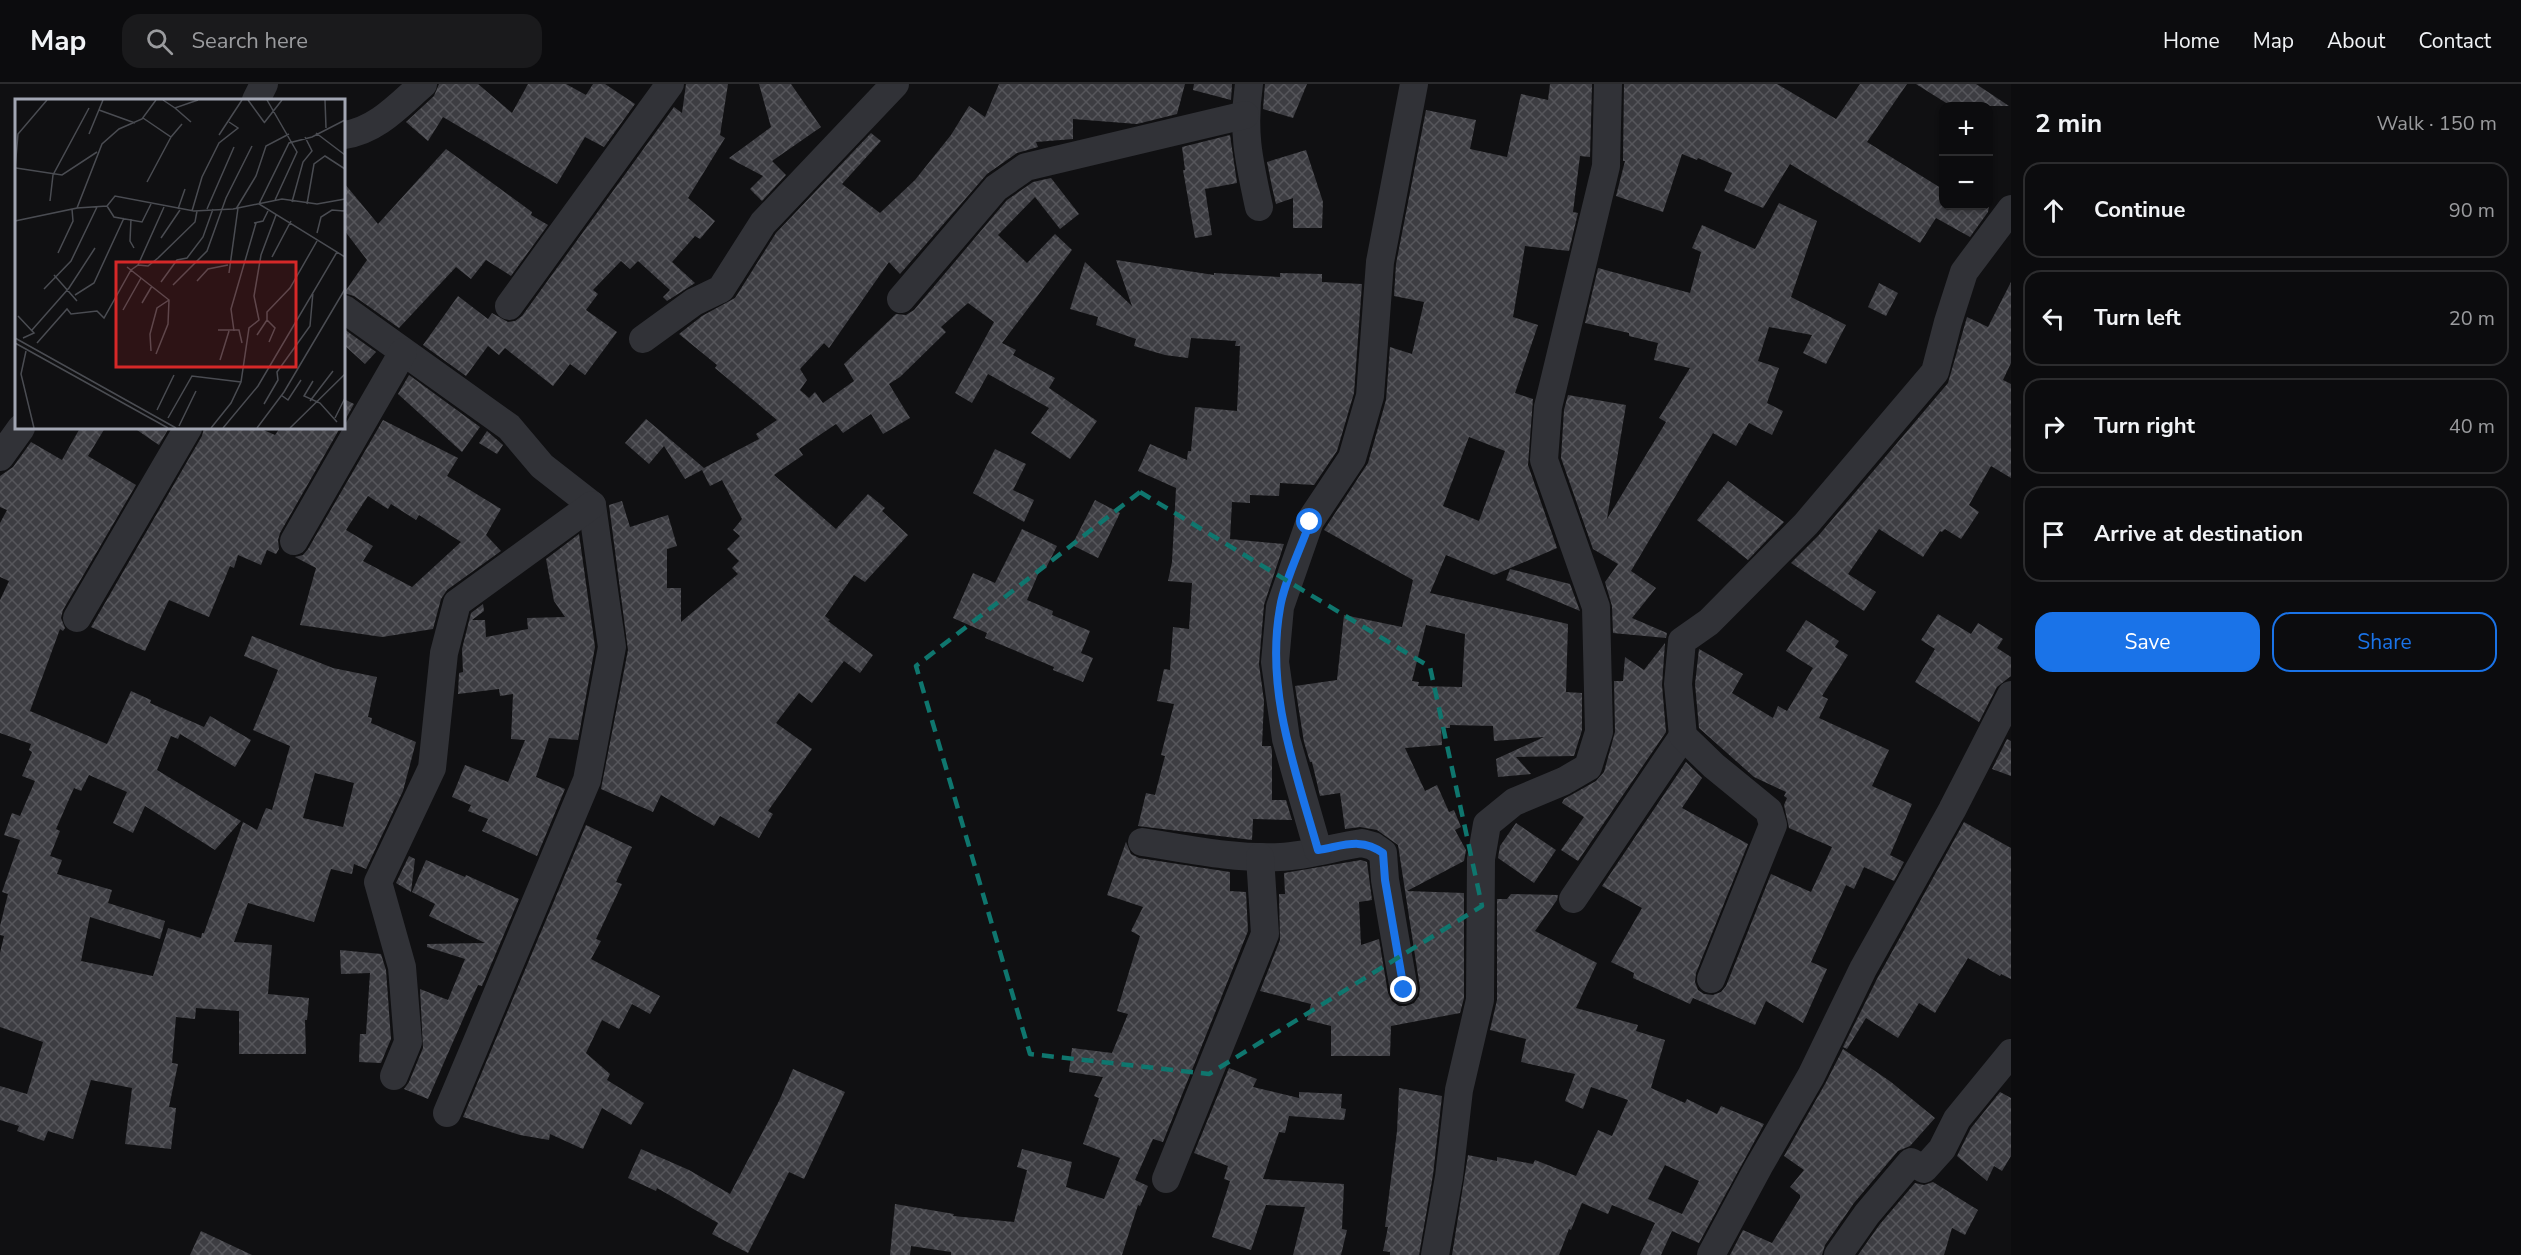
<!DOCTYPE html>
<html lang="en">
<head>
<meta charset="utf-8">
<style>
	:root { --surface:#0c0c0e; --page:#1a1a1c; --text:#f1f3f6; --muted:#9a9b9e; --line:#2c2c2e; --accent:#1a73e8 }
	body { margin:0; font-family:"Nunito Sans",sans-serif; background:var(--page); color:var(--text) }
	.controls { position:absolute; right:18px; top:18px; display:grid; overflow:hidden; border-radius:12px; box-shadow:0 2px 4px #0004 }
	.controls button { width:54px; height:54px; display:grid; place-items:center; padding:0; border:0; border-bottom:2px solid var(--line); background:var(--surface); color:var(--text); font:30px sans-serif }
	.stop { position:absolute; width:18px; height:18px; margin:-14px; border:4px solid #1a73e8; border-radius:50%; background:#fff }
	.stop.end { background:#1a73e8; border-color:#fff; box-shadow:0 2px 6px #0008 }
	.list { margin:0; padding:0; list-style:none }
	h2 { display:flex; justify-content:space-between; align-items:center; height:78px; margin:0; padding:0 24px; font-size:26px }
	h2 small { font-size:20px; font-weight:400; color:var(--muted) }
	.list li { display:grid; grid-template-columns:39px 1fr auto; gap:18px; align-items:center; box-sizing:border-box; height:96px; margin:0 12px 12px; padding:0 12px; border:2px solid var(--line); border-radius:18px }
	.list b { display:block; font-size:22px; white-space:nowrap }
	.list em { font-size:20px; font-style:normal; color:var(--muted) }
	.actions { display:flex; gap:12px; padding:18px 24px }
	.actions a { flex:1; padding:14px 0; border:2px solid var(--accent); border-radius:18px; text-align:center; font-size:21px; color:var(--accent) }
	.actions .main { background:var(--accent); color:#fff }
	.icon { flex:none; width:33px; height:33px; fill:none; stroke:currentColor; stroke-width:2; stroke-linecap:round; stroke-linejoin:round }
	.map { position:relative; flex:none; width:2011px; height:1171px; overflow:hidden }
	header { display:flex; align-items:center; gap:36px; box-sizing:border-box; height:84px; padding:0 30px; background:var(--surface); border-bottom:2px solid var(--line) }
	header strong { font-size:28px }
	nav { display:flex; gap:33px; margin-inline-start:auto; font-size:21px }
	.search { width:420px; height:54px; background:var(--page); display:flex; align-items:center; gap:15px; box-sizing:border-box; padding:0 21px; border-radius:18px; color:var(--muted); font-size:22px }
	main { display:flex }
	aside { flex:1; background:var(--surface) }
	.map>svg:first-child { display:block }
	.building { fill:url(#building-cross-hatch); fill-rule:evenodd }
	.lines { fill:none; stroke-linecap:round; stroke-linejoin:round }
	.minor { stroke:#313237; stroke-width:28 }
	.route { stroke:#1a73e8; stroke-width:8 }
	.marked { fill:none; stroke:#0f766e; stroke-width:4.5; stroke-dasharray:12 8; stroke-linejoin:round }
	.inset-road { fill:none; stroke:#4a4c52; stroke-width:1.5 }
	.view { fill:#d62828; fill-opacity:0.15; stroke:#d62828; stroke-width:3 }
	.inset-edge { fill:none; stroke:#a2a6b3; stroke-width:3 }
</style>
</head>
<body>
<header>
<strong>Map</strong>
<div class="search"><svg class="icon" aria-label="search" viewBox="0 0 24 24"><circle cx="10" cy="10" r="6"/><path d="M15 15l6 6"/></svg>Search here</div>
<nav><a>Home</a><a>Map</a><a>About</a><a>Contact</a></nav>
</header>
<main>
<div class="map">
<svg width="2011" height="1171" viewBox="0 0 2011 1171">
	<defs>
		<pattern id="building-cross-hatch" width="8" height="8" patternUnits="userSpaceOnUse" patternTransform="scale(1.5)"><rect width="8" height="8" fill="#3d3d42"/><path d="M0 0l8 8M0 8l8-8" fill="none" stroke="#56565b"/></pattern>
	</defs>
	<rect width="100%" height="100%" fill="#101012"/>
	<g class="building">
		<polygon points="439,0 478,0 512,29 528,0 566,0 586,11 593,0 605,0 635,20 604,63 585,53 557,100 443,33 428,57 406,38 434,12"/>
		<polygon points="686,0 728,0 720,51 725,54 688,114 715,137 700,155 695,152 672,178 695,199 667,217 663,213 670,206 638,177 630,185 621,177 593,206 598,210 586,226 617,248 585,291 570,280 553,302 505,264 499,271 488,262 466,292 423,261 458,212 488,235 492,229 508,238 515,237 522,232 674,23 682,29"/>
		<polygon points="759,0 791,0 821,43 772,77 786,91 762,117 750,105 763,92 729,74 771,43"/>
		<polygon points="999,0 1185,0 1177,30 1137,40 1073,35 1073,55 1036,58 1038,63 1017,69 987,90 900,190 889,178 829,264 824,259 800,285 807,296 800,306 809,314 815,308 823,319 854,297 844,280 896,230 906,231 914,226 1007,116 1033,98 1051,94 1079,130 1060,145 1035,113 998,151 1027,179 1055,150 1072,166 1002,259 1016,266 1013,271 1055,294 1049,304 1097,337 1070,375 1031,349 1049,324 988,290 972,319 955,309 994,238 968,219 941,243 946,248 900,293 889,300 910,334 883,350 871,330 843,349 836,340 799,365 803,371 774,391 836,445 868,410 885,424 882,427 908,451 865,498 854,491 825,532 830,536 828,537 873,571 860,589 844,577 812,619 799,609 776,639 812,665 768,727 773,730 759,754 720,732 714,742 661,711 653,728 601,705 628,566 609,421 622,417 630,443 668,431 677,462 667,465 667,504 681,504 681,538 738,490 732,484 739,477 727,465 740,452 733,446 742,435 722,396 710,402 702,386 685,395 664,362 649,380 625,359 646,335 704,384 759,355 756,350 777,336 715,284 717,281 679,250 702,232 735,214 776,149 871,49 881,57 842,100 880,129 915,96 951,51 969,22 985,33"/>
		<polygon points="1194,0 1232,0 1231,16 1193,6"/>
		<polygon points="1265,0 1307,0 1293,34 1263,25"/>
		<path d="M1550,0H1592L1590,73L1580,72L1573,128L1578,129L1569,167L1525,162L1513,233L1538,241L1515,309L1533,315L1528,381L1557,464L1494,491L1446,471L1430,509L1568,540L1566,608L1582,609V646L1574,672L1516,673L1531,690L1498,693L1496,675L1544,653L1494,657L1493,642L1450,641V644H1441L1442,661L1405,664L1425,707L1437,701L1449,728L1454,726L1461,743L1455,746L1466,766L1464,777L1407,807L1464,809V914L1460,929L1391,942L1390,972H1331V942L1307,936L1311,920L1260,907L1280,856L1279,810H1285L1284,789L1361,776L1367,778L1372,816L1359,818L1361,861L1379,855L1388,909L1392,917L1399,922H1406L1414,919L1419,912L1420,904L1398,761L1377,746L1360,743L1345,745L1340,709L1320,712L1312,678H1310L1304,658L1295,602L1337,596L1344,531L1402,543L1413,496L1324,446L1368,379L1386,316L1390,263L1412,270L1424,218L1394,212L1396,180L1426,26L1476,36L1470,65L1507,73L1521,10L1548,16ZM1469,353L1505,367L1479,437L1443,422ZM1426,541L1465,550L1462,603L1418,602L1419,598L1412,597Z"/>
		<polygon points="1624,0 1777,0 1836,35 1860,0 1907,0 1867,58 1944,106 1944,122 1989,122 1988,128 1970,153 1936,134 1920,159 1790,80 1763,124 1724,107 1732,89 1698,74 1697,76 1682,70 1663,128 1616,112 1625,77 1623,77"/>
		<polygon points="1916,0 1976,0 2009,22 1951,22"/>
		<polygon points="1230,51 1237,99 1205,105 1212,151 1195,154 1183,86 1185,86 1182,63"/>
		<polygon points="446,65 532,128 531,131 548,141 511,192 486,176 471,195 456,183 399,244 354,212 344,209 367,176 344,146 344,99 378,140"/>
		<polygon points="1306,66 1323,118 1322,144 1293,144 1293,114 1276,120 1272,103 1267,78"/>
		<polygon points="1779,119 1817,137 1791,213 1846,241 1826,280 1803,269 1812,251 1769,243 1758,277 1779,284 1767,319 1783,327 1772,351 1749,339 1736,362 1713,349 1631,487 1656,504 1632,534 1667,549 1666,554 1613,549 1612,522 1605,498 1618,480 1593,465 1561,374 1564,326 1568,311 1626,321 1607,435 1666,338 1659,334 1690,284 1654,276 1658,259 1629,252 1629,249 1585,239 1598,184 1690,209 1701,168 1692,164 1702,141 1755,165"/>
		<polygon points="1116,176 1214,191 1214,189 1280,193 1280,189 1322,190 1322,198 1362,200 1354,309 1337,367 1314,401 1280,399 1279,412 1250,411 1250,419 1232,418 1230,455 1284,460 1264,521 1259,580 1264,617 1262,662 1271,662 1272,667 1272,716 1286,716 1292,736 1253,735 1252,756 1138,742 1146,709 1155,711 1165,672 1161,671 1174,620 1157,617 1164,585 1170,586 1173,543 1189,545 1192,499 1168,497 1172,478 1176,404 1138,387 1150,360 1187,376 1188,367 1191,367 1195,323 1237,327 1240,262 1235,262 1236,257 1191,254 1188,274 1165,271 1134,262 1136,255 1096,241 1098,233 1070,225 1085,178 1132,222"/>
		<polygon points="2011,198 2011,279 2003,296 2011,300 2011,394 1991,382 1969,421 1979,428 1961,455 1945,445 1942,448 1940,447 1923,473 1879,445 1848,490 1876,508 1864,527 1791,479 1819,451 1948,299 1967,233 1988,243"/>
		<polygon points="1879,199 1898,209 1886,232 1868,223"/>
		<polygon points="344,245 376,268 365,280 344,261"/>
		<polygon points="409,291 480,343 462,368 398,310"/>
		<polygon points="344,315 354,320 344,338"/>
		<path d="M383,336L458,374L447,392L501,425L486,451L501,467L447,506L441,515L433,545L382,553L300,541L316,484L295,473L303,471L308,465ZM368,412L388,425L391,420L416,436L419,431L461,458L412,503L363,477L373,462L346,446Z"/>
		<path d="M80,344H105L88,372L136,401L63,526L61,534L65,544L63,547L60,545L30,627L107,660L131,607L151,616L150,619L204,643L210,632L251,656L235,683L180,650L178,655L171,652L157,686L241,737L215,766L145,722L133,749L113,739L127,708L89,691L81,707L74,704L56,745L60,747L50,772L62,776L57,790L112,806L108,819L165,837L160,855L90,833L81,877L153,892L168,844L201,854L202,849H204L243,738L257,746L266,724L272,726L290,662L253,646L278,586L244,572L252,552L333,584L377,593L368,633L372,634L371,639L416,658L403,707L366,785L354,780L352,790L331,785L314,838L248,819L234,858L272,861L268,910L309,914L307,936H305L306,970H239V927L196,924L195,935L176,933L172,979L178,980L169,1023L176,1024L171,1065L125,1060L132,1004L91,996L73,1055L48,1047L44,1057L17,1047L19,1042L0,1036V1002L27,1010L43,958L0,943V869L4,852L0,851V842L8,810L2,808L20,756L4,751L12,729L20,732L35,697L22,692L32,668L29,666L31,660L0,649V516L9,497L0,493V439L7,426L0,423V392L13,383L31,358L62,376ZM315,689L354,699L343,743L303,734Z"/>
		<polygon points="134,344 169,344 159,361"/>
		<polygon points="204,344 259,344 275,351 280,344 340,344 280,449 278,456 279,465 276,470 267,466 261,481 238,471 234,484 230,482 209,533 169,516 145,567 91,543 202,352"/>
		<polygon points="487,347 503,361 497,370 479,359"/>
		<polygon points="995,365 1026,380 1013,406 1034,416 1024,438 973,409"/>
		<polygon points="1728,397 1784,438 1748,476 1697,436"/>
		<polygon points="1095,416 1120,429 1098,474 1072,461"/>
		<polygon points="1022,445 1057,462 1046,484 1042,481 1027,516 1053,527 1052,531 1090,547 1081,569 1093,574 1083,598 1053,586 1054,583 985,554 987,549 953,534 973,489 995,499"/>
		<polygon points="579,450 595,563 578,656 549,654 536,693 565,705 537,772 482,747 488,735 468,727 471,721 452,713 465,681 508,698 525,656 511,655 513,610 500,612 499,605 458,610 459,589 463,588 462,565 471,529 483,520 484,527 472,536 485,536 486,553 528,545 527,534 565,533 554,517 546,475"/>
		<polygon points="1510,485 1570,500 1580,527 1506,496"/>
		<polygon points="1938,530 1971,550 1978,539 2003,555 1997,564 2011,573 2011,592 1997,603 1979,638 1915,598 1935,565 1921,556"/>
		<polygon points="1806,536 1839,557 1835,563 1848,571 1822,612 1828,615 1819,634 1889,666 1872,702 1912,720 1890,771 1904,778 1894,797 1864,783 1854,805 1846,801 1811,878 1827,885 1803,939 1766,917 1755,941 1693,914 1690,920 1633,894 1634,889 1611,878 1642,824 1602,802 1686,678 1702,694 1682,724 1748,760 1696,889 1695,898 1698,906 1704,910 1713,911 1721,908 1726,902 1771,790 1811,808 1832,763 1789,744 1784,721 1787,714 1784,712 1786,708 1754,693 1699,644 1695,600 1699,565 1743,590 1732,609 1773,634 1778,622 1787,627 1813,584 1786,567"/>
		<polygon points="1665,559 1662,601 1666,648 1578,777 1561,766 1584,733 1562,719 1564,715 1596,697 1604,688 1615,648 1614,597 1623,597 1625,573 1644,586"/>
		<polygon points="2007,655 2011,657 2011,692 1992,685"/>
		<polygon points="1964,738 2011,764 2011,895 2001,890 2000,892 1968,874 1935,929 1919,919 1898,954 1866,934 1847,965 1843,963 1878,893"/>
		<polygon points="1516,739 1556,766 1534,799 1498,774 1500,762"/>
		<polygon points="586,741 632,763 616,798 622,800 596,855 601,857 591,875 660,912 650,930 632,920 619,945 602,936 586,969 610,990 607,996 644,1019 631,1041 602,1024 583,1065 550,1050 549,1056 520,1051 463,1033"/>
		<polygon points="1126,758 1131,770 1139,774 1230,788 1230,807 1246,808 1248,847 1163,1058 1153,1055 1135,1096 1148,1102 1140,1122 1138,1121 1122,1171 951,1171 951,1168 911,1162 910,1171 890,1171 895,1120 954,1130 953,1132 1014,1138 1027,1086 1017,1083 1022,1065 1072,1078 1066,1103 1104,1115 1120,1074 1083,1060 1099,1014 1094,1012 1103,993 1069,988 1072,964 1112,969 1128,930 1117,927 1140,852 1131,847 1143,823 1107,811"/>
		<polygon points="409,772 415,775 411,808 396,799"/>
		<polygon points="426,776 465,793 466,791 519,815 482,902 478,901 428,1015 404,1005 409,998 423,964 420,905 448,916 465,875 427,863 427,860 485,859 429,832 435,820 412,808"/>
		<path d="M1511,810L1558,811L1557,816L1535,847L1597,879L1576,924L1638,941L1636,947L1665,956L1651,1004L1685,1019L1687,1015L1717,1030L1721,1022L1764,1040L1699,1159L1672,1147L1661,1171H1640L1655,1139L1612,1121L1608,1130L1582,1119L1571,1146L1569,1145L1559,1171H1452L1468,1071L1497,1077V1073L1533,1080L1535,1076L1576,1092L1598,1046L1612,1052L1628,1016L1591,1003L1583,1025L1565,1017L1575,990L1521,978L1526,955L1490,946L1497,916V815H1507ZM1665,1081L1699,1097L1682,1130L1648,1115Z"/>
		<polygon points="340,866 381,870 386,886 391,955 381,979 359,978 360,950 366,950 370,889 341,890"/>
		<polygon points="1843,965 1891,998 1935,1034 1910,1062 1898,1067 1854,1119 1825,1161 1822,1171 1730,1171 1743,1146 1772,1159 1800,1114 1800,1111 1790,1103 1804,1086 1784,1072 1825,1000"/>
		<polygon points="1229,984 1257,995 1253,1003 1299,1014 1299,1008 1342,1010 1341,1024 1346,1025 1344,1036 1289,1032 1285,1049 1279,1048 1263,1095 1344,1100 1342,1145 1347,1146 1341,1171 1293,1171 1305,1123 1266,1121 1251,1166 1212,1153 1230,1097 1224,1095 1228,1082 1194,1069"/>
		<polygon points="793,985 845,1008 804,1095 789,1088 748,1169 712,1150 718,1139 657,1104 656,1107 628,1094 641,1065 689,1086 730,1110 779,1017"/>
		<polygon points="1399,1004 1442,1012 1433,1091 1419,1171 1390,1171 1390,1168 1383,1167 1388,1143 1385,1143 1397,1047"/>
		<polygon points="2000,1008 2011,1014 2011,1072 2002,1087 1994,1082 1987,1097 1957,1072 1971,1044"/>
		<polygon points="1933,1098 1978,1126 1965,1151 1952,1144 1944,1171 1858,1171 1880,1140 1915,1099 1924,1101"/>
		<polygon points="201,1147 252,1171 190,1171"/>
	</g>
	<g class="lines">
		<g class="minor">
			<path d="M1249,0C1242,48 1249,77 1259,123"/>
			<polyline points="256,16 264,0"/>
			<path d="M344,51C376,47 399,21 423,0"/>
			<polyline points="901,215 996,104 1026,83 1245,31"/>
			<polyline points="509,222 670,0"/>
			<polyline points="344,225 509,343 542,382 592,421 612,563 587,696 447,1029"/>
			<polyline points="643,255 694,218 721,205 763,139 895,0"/>
			<polyline points="0,373 21,344"/>
			<polyline points="294,457 403,268"/>
			<polyline points="77,534 188,344"/>
			<path d="M1142,758C1188,765 1233,775 1280,773C1307,772 1335,763 1362,759L1373,762L1383,769L1385,796L1404,906"/>
			<polyline points="1318,766 1286,655 1275,578 1280,523 1310,437 1352,374 1370,312 1380,178 1414,0"/>
			<polyline points="1573,815 1683,652"/>
			<polyline points="1711,895 1773,741 1769,727 1714,682 1683,652 1678,600 1682,557 1709,538 1806,440 1935,288 1948,238 1964,188 2011,125"/>
			<polyline points="394,992 408,958 402,883 378,798 432,684 444,569 457,519 592,421"/>
			<polyline points="1166,1095 1265,850 1260,773"/>
			<polyline points="1435,1171 1449,1093 1459,1006 1480,916 1481,775 1487,740 1514,718 1564,697 1588,683 1599,648 1596,523 1544,376 1548,323 1606,82 1608,0"/>
			<polyline points="1711,1171 1759,1082 1811,992 1863,885 1952,726 2011,611"/>
			<polyline points="1838,1171 1867,1130 1911,1078 1924,1085 1942,1065 1957,1035 2011,969"/>
		</g>
	</g>
	<g class="lines">
		<path class="route" d="M1310,438C1301,464 1284,498 1280,524C1265,607 1296,688 1318,766C1343,762 1361,753 1383,769L1385,796L1404,906"/>
	</g>
	<path class="marked" d="M1140,408L1430,583L1482,822L1209,990L1030,970L916,582Z"/>
	<g transform="translate(15 15)">
		<rect width="330" height="330" fill="#101012"/>
		<path class="inset-road" d="M148,1L160,9L183,1M233,1L249,23M252,1L282,53L260,101M310,1L311,29M160,9L176,23M84,11L120,24M128,19L156,38L167,25M330,21L297,38L274,44L244,105L330,158M249,24L267,1M301,34L330,56M74,35L88,1M204,36L227,1M1,69L47,76L82,53M0,70L3,35L32,1M132,83L156,38M330,100V123M35,102L38,76L74,9M277,103L288,63L297,52L290,38M292,105L299,65L310,57L330,70M92,107L99,118L127,123L136,105M62,109L92,107L100,97L179,112L218,110L267,100L302,105L330,100M163,110L170,90M192,110L219,48M221,110L241,77L251,47L274,35M177,112L187,78L204,44L223,29L214,23M116,120L115,142L119,149M0,122L62,109L87,45L104,30L127,20L141,1M239,124L248,122L253,112M302,134L306,118L317,111L329,112M146,139L165,111M43,154L58,122L57,110M257,158L276,122M123,166L133,167L143,159L180,123L182,112M112,168L154,201L153,225L141,255M214,174L223,109M39,176L62,202M182,182L193,170L213,166M146,183L162,161L172,159L188,138L198,110M158,186L192,152L211,99L237,47M29,190L56,162L82,108M60,196L79,184L109,119M127,204L137,187M108,211L126,179M3,217L19,234L8,239M17,231L54,189L80,149M203,231H224L227,244M219,232L216,210L241,124M242,236L252,221M0,239L161,329M254,243L260,229L252,221V213L275,189L302,142M0,244L153,329M22,244L52,210L56,215L82,212L89,219L116,171L123,166L149,108M11,252L6,275L19,329M136,252L135,235L142,209L154,201M205,261L214,232M298,282L289,297L305,304L322,323M266,296L273,301L286,281M295,302L318,272M249,305L263,281L262,273L295,227L298,193M142,311L159,276M153,319L177,277L226,283M320,319L330,299M164,327L181,292M196,329L216,304L226,283L234,229L244,221L239,197L246,156L261,116M208,329L243,287L322,153M242,329L269,293L330,190M275,329L330,275"/>
		<path class="view" d="M101,163H281V268H101Z"/>
		<rect width="330" height="330" class="inset-edge"/>
	</g>
</svg>
<div class="controls">
<button>+</button>
<button>−</button>
</div>
<div class="stop" style="left:1310px;top:438px"></div>
<div class="stop end" style="left:1404px;top:906px"></div>
</div>
<aside>
<h2>2 min<small>Walk · 150 m</small></h2>
<ul class="list">
<li><svg class="icon" aria-label="ahead" viewBox="0 0 24 24"><path d="M12 20V5M6 11l6-6 6 6"/></svg><div><b>Continue</b></div><em>90 m</em></li>
<li><svg class="icon" aria-label="left" viewBox="0 0 24 24"><path d="M17 20v-9H6M10 6l-5 5 5 5"/></svg><div><b>Turn left</b></div><em>20 m</em></li>
<li><svg class="icon" aria-label="right" viewBox="0 0 24 24"><path d="M7 20v-9h11M14 6l5 5-5 5"/></svg><div><b>Turn right</b></div><em>40 m</em></li>
<li><svg class="icon" aria-label="arrive" viewBox="0 0 24 24"><path d="M6 21V4h12l-3 4 3 4H6"/></svg><div><b>Arrive at destination</b></div></li>
</ul>
<div class="actions"><a class="main">Save</a><a>Share</a></div>
</aside>
</main>
</body>
</html>
